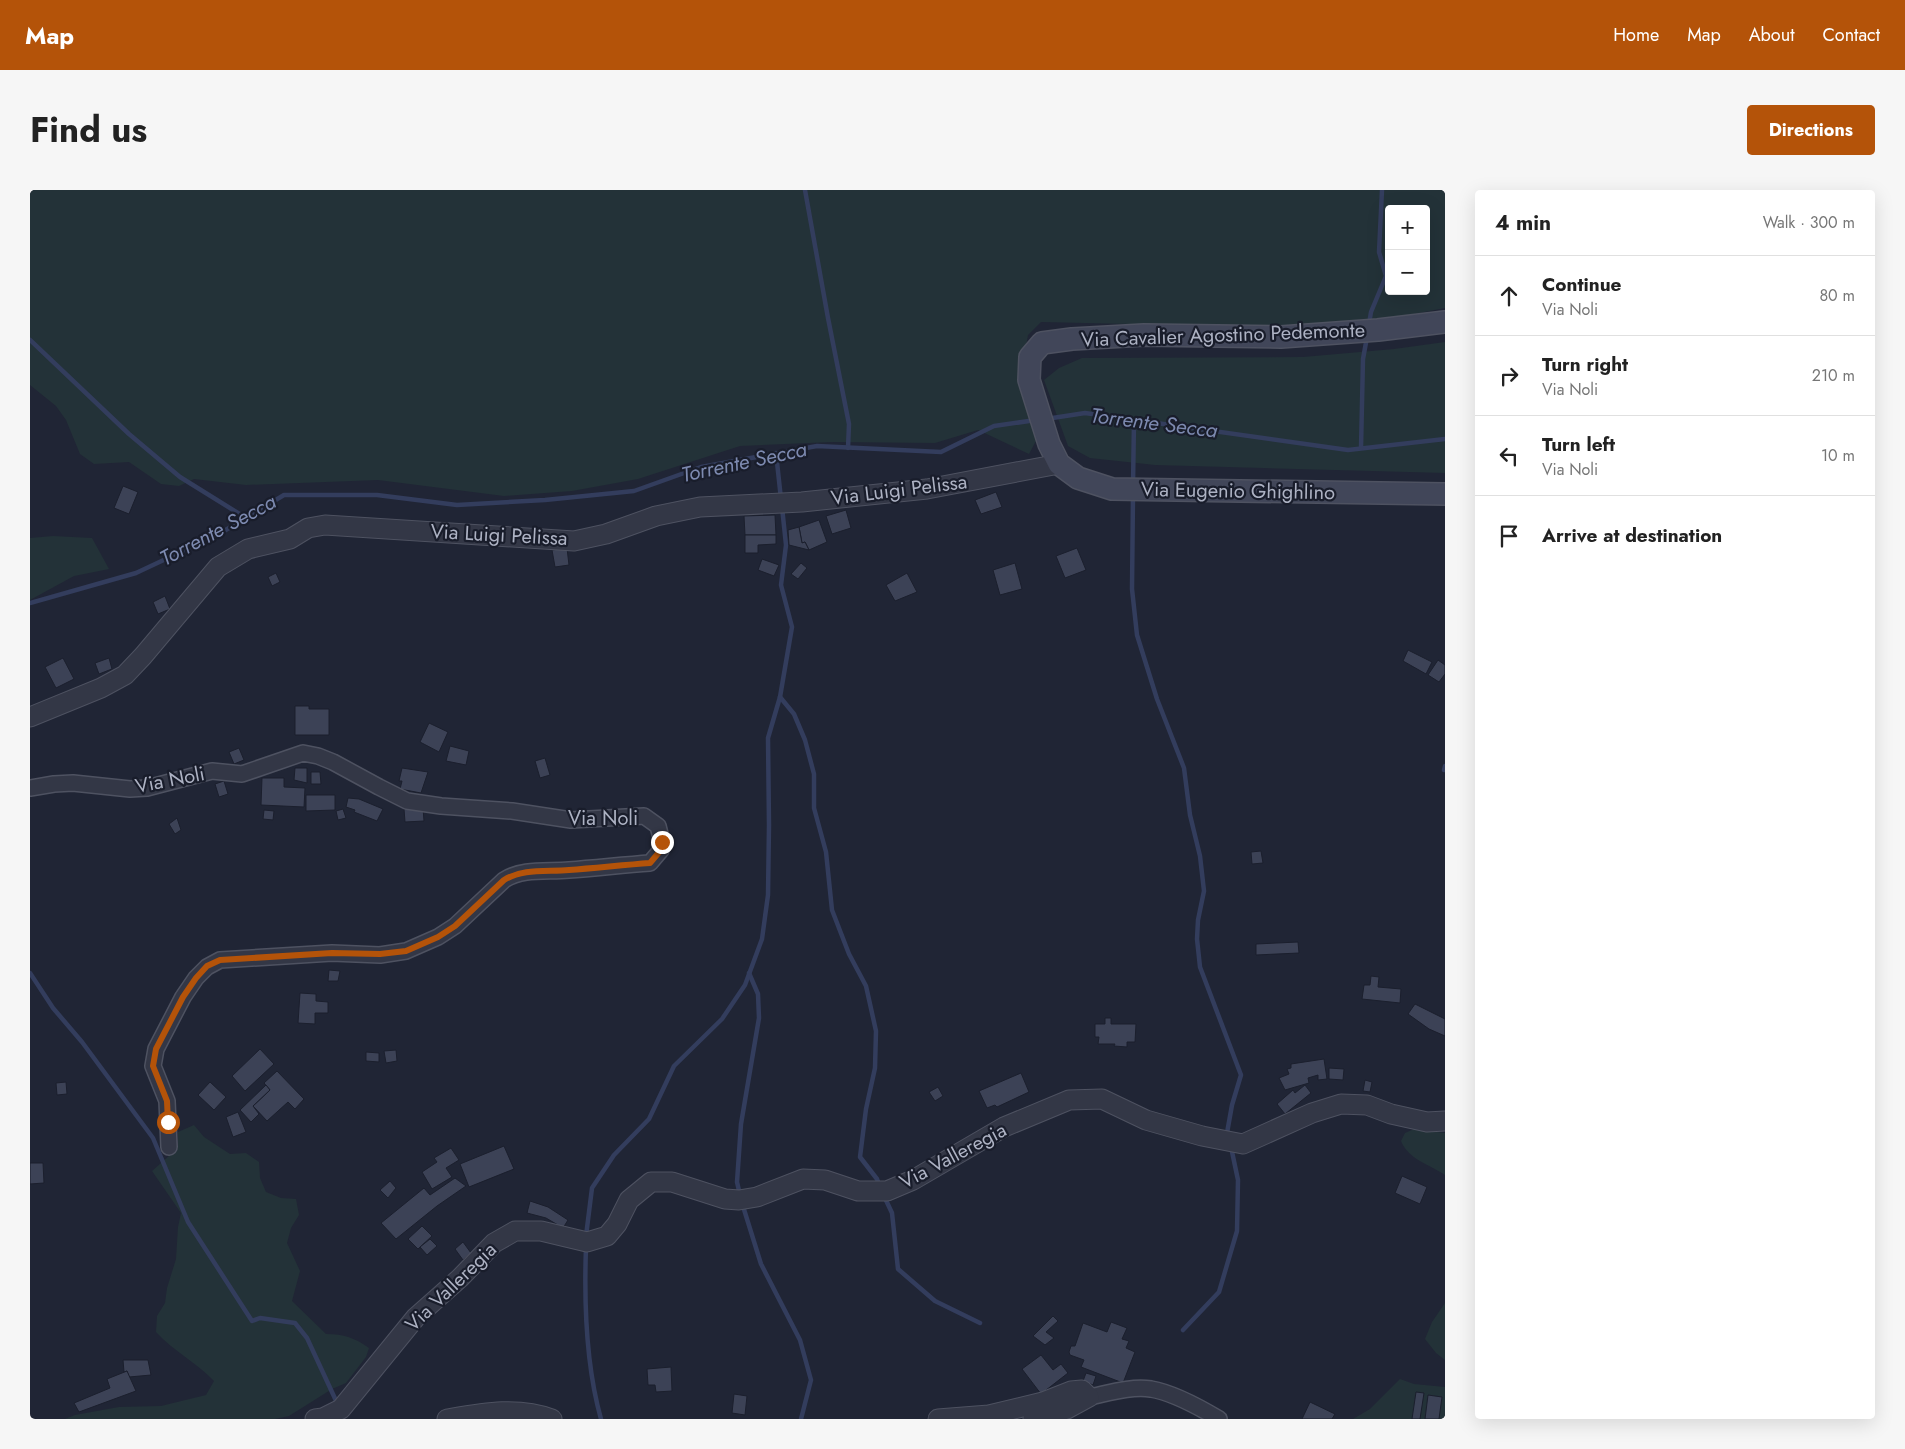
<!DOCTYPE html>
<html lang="en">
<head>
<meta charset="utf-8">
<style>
	:root { --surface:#fff; --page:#f6f6f6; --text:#222; --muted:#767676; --line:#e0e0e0; --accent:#b45309 }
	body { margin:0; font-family:Jost,sans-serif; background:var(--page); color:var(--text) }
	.controls { position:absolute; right:15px; top:15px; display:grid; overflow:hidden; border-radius:5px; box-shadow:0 5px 20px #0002 }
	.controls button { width:45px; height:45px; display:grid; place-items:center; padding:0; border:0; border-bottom:1px solid var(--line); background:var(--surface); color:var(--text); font:25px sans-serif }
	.stop { position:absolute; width:15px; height:15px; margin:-11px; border:4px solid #b45309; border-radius:50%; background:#fff }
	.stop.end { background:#b45309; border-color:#fff; box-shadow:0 1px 5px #0008 }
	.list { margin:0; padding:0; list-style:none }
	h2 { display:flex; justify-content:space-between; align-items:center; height:65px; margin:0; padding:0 20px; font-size:21px }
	h2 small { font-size:16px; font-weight:400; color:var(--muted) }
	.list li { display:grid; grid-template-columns:32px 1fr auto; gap:15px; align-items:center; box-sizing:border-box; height:80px; padding:0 20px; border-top:1px solid var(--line) }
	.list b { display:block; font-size:19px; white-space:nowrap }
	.list p { margin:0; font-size:16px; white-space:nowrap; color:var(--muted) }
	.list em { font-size:16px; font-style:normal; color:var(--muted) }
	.icon { flex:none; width:28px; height:28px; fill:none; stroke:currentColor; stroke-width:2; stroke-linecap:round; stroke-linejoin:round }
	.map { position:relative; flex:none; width:1415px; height:1229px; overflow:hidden; border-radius:5px }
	header { display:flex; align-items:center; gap:30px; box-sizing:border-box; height:70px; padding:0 25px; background:var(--accent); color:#fff }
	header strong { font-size:24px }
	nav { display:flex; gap:28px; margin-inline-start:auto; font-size:18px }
	.intro { display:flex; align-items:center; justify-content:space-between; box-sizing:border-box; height:120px; padding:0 30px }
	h1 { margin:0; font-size:35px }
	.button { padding:12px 22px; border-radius:5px; background:var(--accent); color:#fff; font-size:18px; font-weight:700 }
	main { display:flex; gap:30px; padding:0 30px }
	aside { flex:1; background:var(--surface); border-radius:5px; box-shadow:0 5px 20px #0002 }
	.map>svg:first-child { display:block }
	.green { fill:#233238; fill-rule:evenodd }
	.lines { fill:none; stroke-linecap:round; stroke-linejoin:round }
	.stream { stroke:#333d5d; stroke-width:4.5 }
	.building { fill:#3c4256; stroke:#1b1f2d }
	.minor-casing { stroke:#4e5261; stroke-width:18 }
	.tertiary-casing { stroke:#4e5261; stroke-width:21 }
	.secondary-casing { stroke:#4e5261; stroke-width:24 }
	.minor { stroke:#333746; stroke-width:15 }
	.tertiary { stroke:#333746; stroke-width:19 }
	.secondary { stroke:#414659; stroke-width:21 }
	.route { stroke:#b45309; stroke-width:6 }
	.labels { text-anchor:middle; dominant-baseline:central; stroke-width:4.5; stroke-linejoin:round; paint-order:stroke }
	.street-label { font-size:20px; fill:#adb2c3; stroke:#191d2b }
	.water-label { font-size:21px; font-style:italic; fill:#7d8ab0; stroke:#191d2b }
</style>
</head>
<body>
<header>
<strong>Map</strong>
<nav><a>Home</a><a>Map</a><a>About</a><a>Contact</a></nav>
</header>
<div class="intro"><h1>Find us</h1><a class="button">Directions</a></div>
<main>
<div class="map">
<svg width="1415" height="1229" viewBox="0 0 1415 1229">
	<rect width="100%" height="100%" fill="#202535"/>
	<g class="green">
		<path d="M0,0H1415V118L1363,128L1276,138L1011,132L998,145L991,183L1007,249L999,264L948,240L905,253L802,252L710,256L608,289L542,301L474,306L348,290L216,295L164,289L149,296L131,294L99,272L64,274L50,264L36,230L26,216L0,195ZM1359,19H1396V101H1359Z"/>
		<polygon points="1415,152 1415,283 1125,275 1060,268 1038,256 1014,190 1029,178 1052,168 1273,167 1364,159"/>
		<polygon points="23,346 62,348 79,379 44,386 0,410 0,348"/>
		<path d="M164,935L174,947L200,964L216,963L229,972L230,988L236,1002L251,1008L266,1009L269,1025L261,1038L257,1053L270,1081L262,1111L296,1144C314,1144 325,1148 339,1158L336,1167L316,1193L302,1199L259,1226L245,1229H35L45,1225L89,1217L131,1216L176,1205L184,1191C166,1172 143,1161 126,1142L127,1126L135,1113L137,1098L146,1069L148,1037L151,1023L122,981L148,958V942Z"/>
		<path d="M1384,939L1415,943V985C1399,974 1379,970 1371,951L1375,943Z"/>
		<polygon points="1415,1113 1415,1170 1406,1163 1395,1149 1402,1132"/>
		<polygon points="1370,1189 1384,1194 1415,1197 1415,1229 1323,1229 1340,1219"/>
	</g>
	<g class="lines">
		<g class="stream">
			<polyline points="775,0 798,128 819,234 818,258"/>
			<polyline points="1339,134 1341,122 1356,86 1349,62 1352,0"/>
			<polyline points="0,150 99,244 150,287 216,328"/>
			<polyline points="1016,229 1055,223 1318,260 1415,249"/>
			<polyline points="1331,258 1333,169 1337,147"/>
			<polyline points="746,263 751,309"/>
			<polyline points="1103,295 1104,231"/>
			<polyline points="1103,305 1102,399 1107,445 1127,509 1154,578 1160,625 1170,666 1174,701 1168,730 1167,749 1170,777 1211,885 1202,915 1197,943 1198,947"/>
			<polyline points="0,413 106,383 189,344 254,305 347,305 427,315 515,310 604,301 671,277 787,256 911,262 964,236 1006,230"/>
			<polyline points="750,507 764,524 775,550 784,584 784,618 796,662 802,720 819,764 836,796 846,841 845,878 836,919 830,967 847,989 850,997"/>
			<polyline points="1414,580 1415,576"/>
			<polyline points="0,783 23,818 52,852 123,948 158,1032 222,1131 230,1128 265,1133 277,1148 308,1215"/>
			<polyline points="710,1005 707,992 711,934 729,828 728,804 719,783"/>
			<polyline points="854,1006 862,1023 868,1079 905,1111 950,1133"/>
			<polyline points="712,1013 731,1074 770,1150 781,1190 771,1229"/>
			<polyline points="556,1046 562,998 584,965 619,929 644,876 692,829 715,795 732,749 738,705 739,635 738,548 750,507 762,437 751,395 756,355 752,317"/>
			<path d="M556,1057C554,1112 556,1176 571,1229"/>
			<polyline points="1153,1140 1189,1102 1207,1041 1208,990 1201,957"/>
		</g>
	</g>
	<g class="building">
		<polygon points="93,296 108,302 99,324 84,318"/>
		<polygon points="966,302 972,317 951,324 945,310"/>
		<polygon points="816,320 821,338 802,344 796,326"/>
		<polygon points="745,325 746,345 715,345 714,326"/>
		<polygon points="789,330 797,352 779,360 775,352 772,353 769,337"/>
		<polygon points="769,337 772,353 775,352 779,360 759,355 758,340"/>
		<polygon points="715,345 746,345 746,354 728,355 728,363 715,363"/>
		<polygon points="537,358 539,375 525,377 522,360"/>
		<polygon points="1047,358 1056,380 1035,388 1026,366"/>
		<polygon points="732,369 749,375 744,386 728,380"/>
		<polygon points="771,373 777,378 768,389 761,384"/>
		<polygon points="985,373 992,399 970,405 963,380"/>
		<polygon points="246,383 250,392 242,396 238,387"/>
		<polygon points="877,383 887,402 865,411 856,395"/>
		<polygon points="135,406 140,419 128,424 123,412"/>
		<polygon points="1378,460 1402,472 1396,484 1373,471"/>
		<polygon points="33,468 44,489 26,498 15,477"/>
		<polygon points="79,468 82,479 69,484 65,473"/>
		<polygon points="1408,470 1415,475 1415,484 1409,492 1398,485"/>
		<polygon points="265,516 279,516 279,519 299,519 299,545 265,545"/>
		<polygon points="399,533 418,542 409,562 390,552"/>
		<polygon points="420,556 439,561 436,575 416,571"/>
		<polygon points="209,558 214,570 204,574 199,562"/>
		<polygon points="515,568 520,585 510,588 505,571"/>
		<polygon points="265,578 277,578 277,593 264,590"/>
		<polygon points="372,578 398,582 391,603 370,599 372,591 369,591"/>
		<polygon points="281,582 290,582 291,594 281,594"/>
		<polygon points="232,588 254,588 254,597 275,598 274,617 231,615"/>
		<polygon points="194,591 198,604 189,607 185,594"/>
		<polygon points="276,605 305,605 305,620 276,621"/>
		<polygon points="318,608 329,609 353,619 347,631 324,622 325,620 316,617"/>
		<polygon points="393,618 394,631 375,632 374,619"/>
		<polygon points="313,619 316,628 308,630 306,621"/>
		<polygon points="234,620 244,621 243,630 233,629"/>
		<polygon points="147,628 151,640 145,644 139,634"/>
		<polygon points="1231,661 1233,673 1222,674 1221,662"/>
		<polygon points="1268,752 1269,763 1226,765 1226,754"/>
		<polygon points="299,780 310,781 308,791 298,791"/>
		<polygon points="1341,786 1349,787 1348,797 1371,799 1370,813 1332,809 1334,795 1340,795"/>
		<polygon points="270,803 286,804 286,811 298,812 298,823 285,823 285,834 268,833"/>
		<polygon points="1385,814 1415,829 1415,846 1399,839 1378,824"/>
		<polygon points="1075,828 1081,828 1081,834 1106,834 1105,852 1097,852 1097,857 1084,856 1085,854 1068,854 1069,847 1065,847 1065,834 1075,834"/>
		<polygon points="230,859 244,874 215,901 202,886"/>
		<polygon points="366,860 367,871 356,873 354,861"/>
		<polygon points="336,862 349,863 349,872 336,871"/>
		<polygon points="1294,869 1297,889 1288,890 1288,885 1278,888 1279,893 1255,900 1249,888 1259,884 1257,879 1261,878 1261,874"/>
		<polygon points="1299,878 1314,879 1313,890 1299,889"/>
		<polygon points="247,881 274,909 265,919 258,912 237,931 223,916 240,900 234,893"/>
		<polygon points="991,883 999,902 967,917 965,915 957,918 949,901"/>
		<polygon points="1335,890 1342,892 1340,902 1333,901"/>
		<polygon points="36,892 37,904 27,905 26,893"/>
		<polygon points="180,892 196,907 184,920 168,905"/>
		<polygon points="236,895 240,900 223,916 229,924 221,932 210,920"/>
		<polygon points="1275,895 1281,903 1255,924 1247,914 1263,900 1265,903"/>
		<polygon points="908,897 913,906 905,911 899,902"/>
		<polygon points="208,922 216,942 203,947 196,927"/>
		<polygon points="474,956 484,979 439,997 430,974"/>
		<polygon points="421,958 429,970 416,978 422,987 402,999 392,982 407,972 404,968"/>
		<polygon points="0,973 13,973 14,993 0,994"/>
		<polygon points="1372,986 1397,997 1390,1014 1365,1003"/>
		<polygon points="425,988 436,996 407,1016 366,1049 351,1033 394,998 400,1005"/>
		<polygon points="360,991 366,998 358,1008 350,1000"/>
		<polygon points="500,1011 518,1017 538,1030 533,1038 516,1028 497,1023"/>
		<polygon points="392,1036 402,1046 388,1059 378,1049"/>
		<polygon points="400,1049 407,1056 397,1065 390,1057"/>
		<polygon points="433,1052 441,1063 433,1070 425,1059"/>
		<polygon points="1023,1126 1028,1131 1016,1142 1024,1148 1015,1155 1003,1146"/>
		<polygon points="1081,1132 1097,1138 1092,1149 1099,1151 1096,1158 1105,1162 1093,1193 1051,1177 1054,1170 1040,1165 1039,1162 1041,1156 1045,1156 1053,1133 1077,1142"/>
		<polygon points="1011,1165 1023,1180 1031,1174 1038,1183 1011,1204 992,1179"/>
		<polygon points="93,1170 118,1170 121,1185 99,1187 97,1181 94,1182"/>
		<polygon points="641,1177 642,1201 626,1202 625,1195 618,1195 617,1179"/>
		<polygon points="97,1181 106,1201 49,1222 44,1213 80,1198 77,1189"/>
		<polygon points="1056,1183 1066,1186 1063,1195 1053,1191"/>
		<polygon points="1386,1202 1394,1203 1390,1229 1382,1229"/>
		<polygon points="704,1204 717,1206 715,1225 702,1223"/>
		<polygon points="1398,1205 1412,1207 1409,1229 1395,1229"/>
		<polygon points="1280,1212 1305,1224 1302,1229 1272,1229"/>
	</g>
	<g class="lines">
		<g class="minor-casing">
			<g id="minor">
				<path d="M0,598L24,594L43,593L100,599L117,598L182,581L212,584L273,563L288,566L303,572L349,597L377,611L411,616L482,621L541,630L614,626L628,636L632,652L631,660L620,673C593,675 566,678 539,680C517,682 493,678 474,690L425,736L408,747L376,761L350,765L302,763L190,770L177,777L166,788L153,807L126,859L123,876L137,911L139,957"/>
				<path d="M1059,1207C1079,1203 1101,1196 1121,1199C1144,1203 1169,1217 1189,1229"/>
			</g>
		</g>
		<g class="tertiary-casing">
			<g id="tertiary">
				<polyline points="0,527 71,498 95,485 113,466 188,377 218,359 260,349 278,338 295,335 544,351 576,344 626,326 670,317 772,312 897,299 1029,274"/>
				<polyline points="285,1229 293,1228 311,1219 386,1127 430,1088 464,1053 485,1041 511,1041 557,1052 577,1046 587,1034 599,1010 621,992 642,992 695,1009 709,1010 727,1007 773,989 795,990 828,1001 857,1001 883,990 974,937 1039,910 1072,909 1116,930 1172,946 1213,954 1282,923 1311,914 1337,915 1361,924 1397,932 1415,931"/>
				<path d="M417,1229C452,1223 488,1216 522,1229"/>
				<polyline points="908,1229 959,1225 1013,1212 1041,1201 1052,1200 1059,1207 1037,1219 1003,1229"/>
			</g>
		</g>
		<g class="secondary-casing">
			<polyline id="secondary" points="1415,132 1348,140 1251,147 1114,145 1042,149 1012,153 1000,167 999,190 1019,254 1029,274 1048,288 1082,299 1415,304"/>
		</g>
		<use href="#minor" class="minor"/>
		<use href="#tertiary" class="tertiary"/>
		<use href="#secondary" class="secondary"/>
	</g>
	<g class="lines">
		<path class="route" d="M138,932L137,911L123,876L126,859L153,807L166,788L177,776L190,770L302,763L350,764L376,761L408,747L425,736L474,690C493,678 517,682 539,680C566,678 593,675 620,673L631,660L632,652"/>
	</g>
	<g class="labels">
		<g class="street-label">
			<text transform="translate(1193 145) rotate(-2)">Via Cavalier Agostino Pedemonte</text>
			<text transform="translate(869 300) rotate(-7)">Via Luigi Pelissa</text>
			<text transform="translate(1208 301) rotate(1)">Via Eugenio Ghighlino</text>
			<text transform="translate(469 345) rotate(3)">Via Luigi Pelissa</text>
			<text transform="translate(140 590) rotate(-11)">Via Noli</text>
			<text x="573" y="628">Via Noli</text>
			<text transform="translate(923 966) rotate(-28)">Via Valleregia</text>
			<text transform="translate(421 1097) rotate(-44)">Via Valleregia</text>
		</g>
		<g class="water-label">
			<text transform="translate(1124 233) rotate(7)">Torrente Secca</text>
			<text transform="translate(714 272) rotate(-12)">Torrente Secca</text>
			<text transform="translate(188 340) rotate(-28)">Torrente Secca</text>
		</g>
	</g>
</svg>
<div class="controls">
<button>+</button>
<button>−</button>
</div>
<div class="stop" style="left:138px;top:932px"></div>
<div class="stop end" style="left:632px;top:652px"></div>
</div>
<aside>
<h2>4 min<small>Walk · 300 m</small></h2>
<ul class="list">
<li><svg class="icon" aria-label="ahead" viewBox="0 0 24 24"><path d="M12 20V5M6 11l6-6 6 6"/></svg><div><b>Continue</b><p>Via Noli</p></div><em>80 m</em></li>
<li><svg class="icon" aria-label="right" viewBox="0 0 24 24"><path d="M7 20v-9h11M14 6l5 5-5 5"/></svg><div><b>Turn right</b><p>Via Noli</p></div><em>210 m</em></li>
<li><svg class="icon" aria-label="left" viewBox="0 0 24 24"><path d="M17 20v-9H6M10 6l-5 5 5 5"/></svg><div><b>Turn left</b><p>Via Noli</p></div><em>10 m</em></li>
<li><svg class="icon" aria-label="arrive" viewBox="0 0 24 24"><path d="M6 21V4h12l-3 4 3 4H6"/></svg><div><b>Arrive at destination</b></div></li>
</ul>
</aside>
</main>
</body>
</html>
